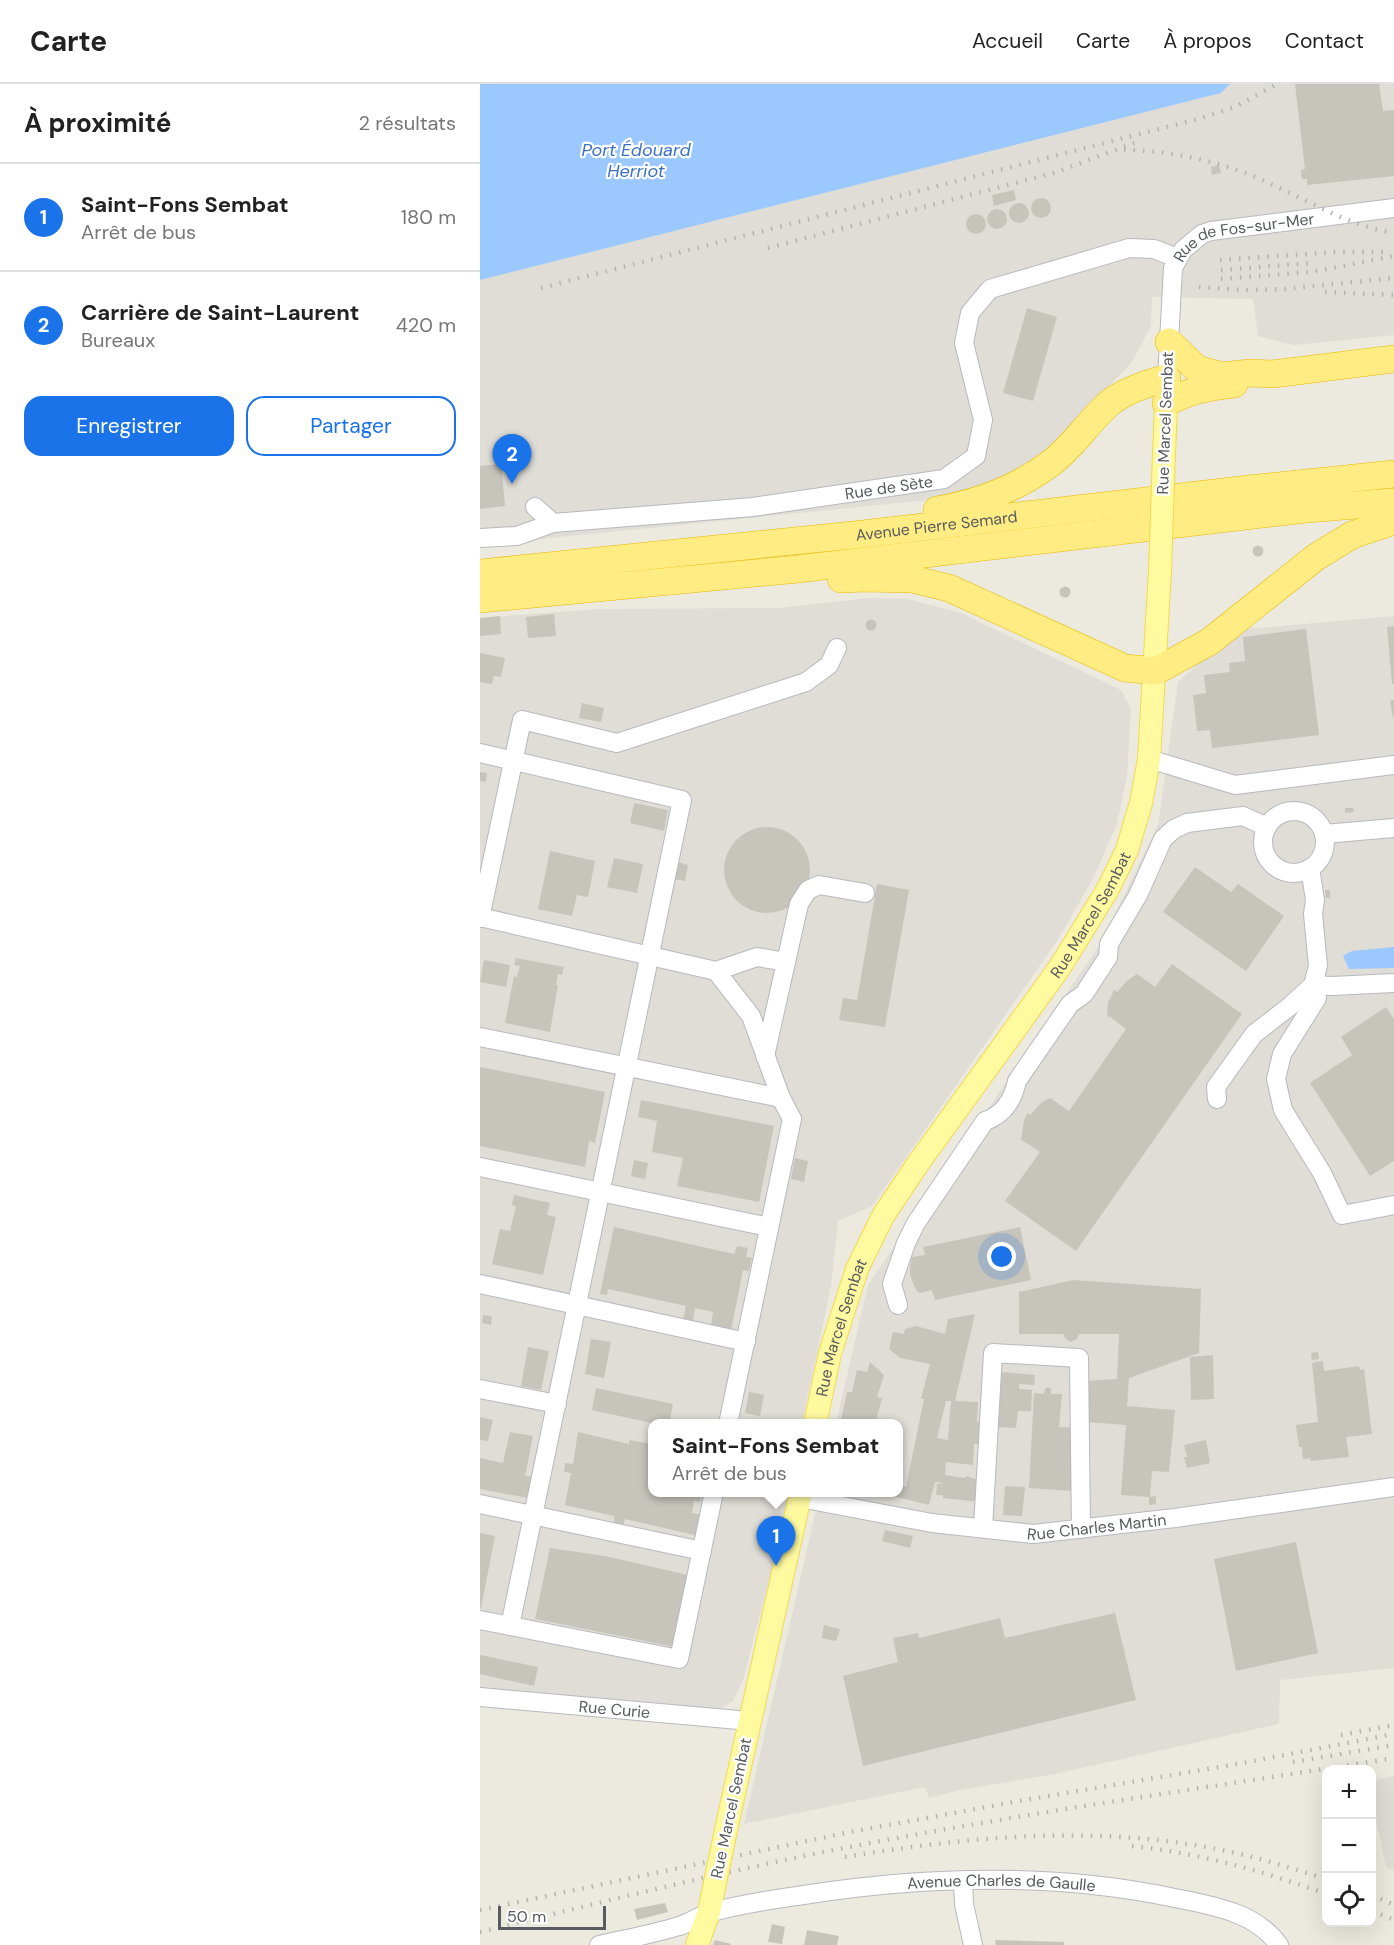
<!DOCTYPE html>
<html lang="fr">
<head>
<meta charset="utf-8">
<style>
	:root { --surface:#fff; --page:#f2f2f2; --text:#222; --muted:#767676; --line:#e0e0e0; --accent:#1a73e8 }
	body { margin:0; font-family:"DM Sans",sans-serif; background:var(--page); color:var(--text) }
	.controls { position:absolute; right:18px; bottom:18px; display:grid; overflow:hidden; border-radius:12px; box-shadow:0 6px 24px #0002 }
	.controls button { width:54px; height:54px; display:grid; place-items:center; padding:0; border:0; border-bottom:2px solid var(--line); background:var(--surface); color:var(--text); font:30px sans-serif }
	.scale { position:absolute; left:18px; bottom:15px; width:108px; box-sizing:border-box; padding-left:6px; border:3px solid #585b60; border-top:0; font-size:16px; line-height:21px; white-space:nowrap; color:#585b60; -webkit-text-stroke:4px #fff; paint-order:stroke }
	.you { position:absolute; left:522px; top:1173px; width:21px; height:21px; margin:-15px; border:4px solid #fff; border-radius:50%; background:#1a73e8; box-shadow:0 0 0 9px #1a73e833 }
	.badge { display:grid; place-items:center; width:39px; height:39px; border-radius:50%; background:var(--accent); color:#fff; font-size:20px; font-weight:700 }
	.pin { position:absolute; translate:-50% -50px; filter:drop-shadow(0 2px 3px #0008) }
	.pin::after { content:''; position:absolute; top:32px; width:21px; height:18px; background:inherit; clip-path:polygon(0 0,100% 0,50% 100%) }
	.popup { position:absolute; left:168px; top:1335px; width:255px; height:78px; box-sizing:border-box; display:grid; place-content:center; border-radius:12px; background:var(--surface); filter:drop-shadow(0 2px 4px #0005); font-size:20px; white-space:nowrap; color:var(--muted) }
	.popup b { font-size:22px; color:var(--text) }
	.popup::after { content:''; position:absolute; left:50%; top:100%; margin-left:-12px; border:12px solid transparent; border-top-color:var(--surface) }
	.list { margin:0; padding:0; list-style:none }
	h2 { display:flex; justify-content:space-between; align-items:center; height:78px; margin:0; padding:0 24px; font-size:26px }
	h2 small { font-size:20px; font-weight:400; color:var(--muted) }
	.list li { display:grid; grid-template-columns:39px 1fr auto; gap:18px; align-items:center; box-sizing:border-box; height:108px; padding:0 24px; border-top:2px solid var(--line) }
	.list b { display:block; font-size:22px; white-space:nowrap }
	.list p { margin:0; font-size:20px; white-space:nowrap; color:var(--muted) }
	.list em { font-size:20px; font-style:normal; color:var(--muted) }
	.actions { display:flex; gap:12px; padding:18px 24px }
	.actions a { flex:1; padding:14px 0; border:2px solid var(--accent); border-radius:18px; text-align:center; font-size:21px; color:var(--accent) }
	.actions .main { background:var(--accent); color:#fff }
	.icon { flex:none; width:33px; height:33px; fill:none; stroke:currentColor; stroke-width:2; stroke-linecap:round; stroke-linejoin:round }
	.map { position:relative; flex:none; width:914px; height:1861px; overflow:hidden }
	header { display:flex; align-items:center; gap:36px; box-sizing:border-box; height:84px; padding:0 30px; background:var(--surface); border-bottom:2px solid var(--line) }
	header strong { font-size:28px }
	nav { display:flex; gap:33px; margin-inline-start:auto; font-size:21px }
	main { display:flex }
	aside { flex:1; background:var(--surface) }
	.map>svg:first-child { display:block }
	.industrial { fill:#dfddd6 }
	.water { fill:#9bc9ff }
	.building { fill:#c6c4bb; fill-rule:evenodd }
	.lines { fill:none; stroke-linecap:round; stroke-linejoin:round }
	.minor-casing { stroke:#b7b9be; stroke-width:20 }
	.major-casing { stroke:#f7d84c; stroke-width:24 }
	.highway-casing { stroke:#eab900; stroke-width:28 }
	.minor { stroke:#fff; stroke-width:18 }
	.major { stroke:#fff9a0; stroke-width:22 }
	.highway { stroke:#ffec82; stroke-width:27 }
	.rail { stroke:#b2b3b3; stroke-width:4.5; stroke-dasharray:1.5 8; stroke-linecap:butt }
	.major-bridge-casing { stroke:#f7d84c; stroke-width:24; stroke-linecap:butt }
	.major-bridge { stroke:#fff9a0; stroke-width:22 }
	.labels { text-anchor:middle; dominant-baseline:central; stroke-width:4.5; stroke-linejoin:round; paint-order:stroke }
	.street-label { font-size:16px; fill:#585b60; stroke:#fff }
	.water-label { font-size:18px; font-style:italic; fill:#3a70c6; stroke:#fff }
</style>
</head>
<body>
<header>
<strong>Carte</strong>
<nav><a>Accueil</a><a>Carte</a><a>À propos</a><a>Contact</a></nav>
</header>
<main>
<aside>
<h2>À proximité<small>2 résultats</small></h2>
<ul class="list">
<li><span class="badge">1</span><div><b>Saint-Fons Sembat</b><p>Arrêt de bus</p></div><em>180 m</em></li>
<li><span class="badge">2</span><div><b>Carrière de Saint-Laurent</b><p>Bureaux</p></div><em>420 m</em></li>
</ul>
<div class="actions"><a class="main">Enregistrer</a><a>Partager</a></div>
</aside>
<div class="map">
<svg width="914" height="1861" viewBox="0 0 914 1861">
	<rect width="100%" height="100%" fill="#eceade"/>
	<g class="industrial">
		<polygon points="750,0 914,0 914,251 814,261 778,252 773,215 672,213 671,242 652,278 560,375 518,399 458,415 0,461 0,196 741,9"/>
		<polygon points="388,514 428,515 481,529 641,606 651,625 647,693 637,740 614,793 577,857 392,1122 358,1137 351,1203 322,1339 173,1340 173,1408 308,1409 290,1492 263,1596 253,1617 238,1626 0,1605 0,534 118,525 298,524"/>
		<polygon points="914,532 914,1584 800,1596 799,1640 575,1690 480,1706 449,1714 445,1703 264,1740 340,1409 419,1408 419,1340 356,1339 388,1201 621,859 678,741 698,598 755,546"/>
		<polygon points="914,1692 914,1787 906,1783 892,1717 892,1697"/>
	</g>
	<g class="water">
		<polygon points="0,0 750,0 741,9 0,196"/>
		<polygon points="914,863 914,884 869,885 863,872 872,867"/>
	</g>
	<g class="building">
		<polygon points="815,0 899,0 903,27 914,26 914,92 827,101 827,95 822,95 821,86 825,85"/>
		<polygon points="739,81 741,89 732,91 731,83"/>
		<polygon points="534,106 536,116 514,122 512,111"/>
		<circle cx="561" cy="124" r="10"/>
		<circle cx="539" cy="129" r="10"/>
		<circle cx="517" cy="135" r="10"/>
		<circle cx="496" cy="140" r="10"/>
		<polygon points="547,224 577,233 553,317 523,309"/>
		<polygon points="21,380 25,422 0,425 0,382"/>
		<circle cx="778" cy="467" r="5.5"/>
		<circle cx="585" cy="508" r="5.5"/>
		<polygon points="74,530 76,552 48,554 46,533"/>
		<polygon points="20,532 21,550 0,552 0,534"/>
		<circle cx="391" cy="541" r="5.5"/>
		<polygon points="914,542 914,600 912,600 907,543"/>
		<polygon points="826,545 839,651 732,664 730,646 717,647 713,611 726,609 724,591 750,588 749,579 765,577 763,553"/>
		<polygon points="0,569 25,574 21,593 14,592 12,600 0,598"/>
		<polygon points="914,616 914,633 913,634 910,617"/>
		<polygon points="102,619 124,624 121,638 99,634"/>
		<polygon points="0,688 7,689 6,698 0,697"/>
		<polygon points="154,719 188,726 184,747 150,739"/>
		<polygon points="865,724 873,724 874,728 865,729"/>
		<circle cx="287" cy="786" r="43"/>
		<polygon points="70,767 115,777 108,813 97,811 92,832 58,825"/>
		<polygon points="134,774 163,780 157,809 127,803"/>
		<polygon points="197,778 208,781 205,797 193,795"/>
		<polygon points="715,783 751,808 758,800 804,832 766,887 683,828"/>
		<polygon points="397,800 429,806 405,943 359,936 363,914 377,916"/>
		<polygon points="845,806 850,806 850,814 846,814"/>
		<polygon points="36,874 84,883 82,891 78,890 76,901 78,901 70,948 25,939 34,892 37,893 40,882 34,881"/>
		<polygon points="4,876 30,881 26,903 0,898"/>
		<polygon points="692,880 762,930 596,1167 525,1117 560,1068 542,1056 541,1057 544,1036 548,1029 550,1031 562,1018 570,1014 589,1027 646,945 629,932 627,934 628,919 634,906 637,908 648,896 657,890 675,903"/>
		<polygon points="906,923 914,935 914,1077 890,1092 830,999 872,971 861,953"/>
		<polygon points="0,983 125,1008 115,1059 109,1057 105,1083 0,1062"/>
		<polygon points="161,1016 294,1042 279,1118 197,1102 203,1074 172,1068 177,1037 158,1033"/>
		<polygon points="315,1074 328,1077 324,1098 311,1095"/>
		<polygon points="154,1076 168,1079 165,1095 151,1092"/>
		<polygon points="34,1111 70,1119 67,1131 76,1133 63,1191 12,1180 20,1145 30,1147 36,1122 32,1121"/>
		<polygon points="134,1143 254,1170 257,1162 268,1164 266,1173 272,1174 269,1187 263,1186 250,1252 230,1248 233,1228 215,1224 212,1243 202,1241 206,1222 128,1205 127,1211 120,1210"/>
		<polygon points="540,1143 551,1196 455,1216 452,1206 439,1209 436,1206 430,1191 430,1182 432,1173 445,1171 443,1163"/>
		<polygon points="593,1196 721,1205 719,1269 649,1294 647,1322 695,1326 689,1388 672,1387 670,1413 676,1412 676,1420 669,1421 669,1413 641,1411 646,1341 607,1338 606,1297 637,1295 639,1250 599,1250 597,1255 591,1258 586,1255 583,1250 539,1250 539,1208"/>
		<path d="M495,1230L475,1317L498,1318L497,1338L501,1339L500,1360H494L493,1381L466,1378L465,1391L484,1394L488,1392L491,1394L502,1396L500,1418L463,1414V1411H456L457,1400L464,1399L455,1398L449,1421L405,1410L419,1408V1401L426,1403L444,1315H441L450,1280L420,1274L409,1265L413,1248L424,1250L425,1245L436,1242L465,1250L468,1235ZM466,1317H471L468,1356L457,1354Z"/>
		<polygon points="3,1231 12,1232 11,1241 2,1239"/>
		<polygon points="111,1255 131,1258 124,1294 105,1290"/>
		<polygon points="48,1263 69,1267 61,1306 41,1302"/>
		<polygon points="838,1268 839,1275 832,1276 831,1269"/>
		<polygon points="733,1271 734,1315 711,1316 710,1273"/>
		<polygon points="843,1277 844,1287 879,1282 880,1286 884,1285 892,1350 866,1353 869,1373 831,1377 830,1374 823,1375 822,1363 819,1363 816,1341 838,1338 832,1279"/>
		<polygon points="390,1278 404,1291 397,1313 402,1314 395,1340 360,1340 367,1309 367,1308 372,1308 377,1286 387,1288"/>
		<polygon points="522,1288 555,1291 554,1301 539,1300 539,1305 552,1306 551,1327 538,1327 536,1344 518,1343"/>
		<polygon points="568,1303 571,1305 571,1310 582,1310 579,1343 594,1344 591,1391 595,1391 593,1407 549,1404 554,1309 564,1310 565,1305"/>
		<polygon points="116,1304 193,1320 189,1340 176,1340 112,1326"/>
		<polygon points="269,1308 284,1311 280,1332 265,1329"/>
		<polygon points="0,1333 13,1336 8,1357 0,1356"/>
		<polygon points="30,1348 53,1352 45,1392 52,1393 48,1414 0,1405 0,1374 23,1379"/>
		<polygon points="98,1348 149,1360 149,1356 171,1360 170,1365 173,1365 173,1408 221,1409 220,1418 214,1417 212,1429 223,1431 219,1452 145,1435 143,1441 134,1439 134,1432 85,1421 91,1389 84,1388 85,1379 93,1380"/>
		<polygon points="726,1356 730,1379 707,1384 704,1373 707,1373 704,1361"/>
		<polygon points="525,1402 545,1403 542,1432 523,1431"/>
		<polygon points="405,1446 433,1452 430,1464 402,1457"/>
		<polygon points="0,1449 15,1452 1,1524 0,1524"/>
		<polygon points="816,1458 838,1569 756,1587 734,1475"/>
		<polygon points="70,1464 125,1472 208,1491 195,1563 55,1535"/>
		<polygon points="635,1529 656,1616 383,1682 363,1592 418,1578 413,1554 438,1549 439,1554 520,1534 525,1554"/>
		<polygon points="344,1541 360,1545 356,1557 342,1554"/>
		<polygon points="0,1571 58,1583 54,1602 0,1590"/>
		<polygon points="185,1819 188,1828 157,1836 154,1825"/>
		<polygon points="292,1840 305,1843 302,1860 288,1858"/>
		<polygon points="327,1846 359,1852 357,1861 324,1861"/>
		<polygon points="235,1856 251,1860 250,1861 233,1861"/>
		<polygon points="515,1856 584,1858 584,1861 516,1861"/>
	</g>
	<g class="lines">
		<g class="minor-casing">
			<g id="minor">
				<path id="s1" d="M687,294L693,184L703,166L722,150L731,147L914,124"/>
				<path id="s2" d="M55,423L73,439L273,423L464,395L496,372L503,336L484,259L490,229L510,205L649,164L674,165L697,174"/>
				<polyline points="0,454 37,452 73,439"/>
				<polyline points="0,669 202,716 30,1542"/>
				<polyline points="669,675 755,701 914,681"/>
				<circle cx="814" cy="758" r="31"/>
				<polyline points="844,750 914,744"/>
				<polyline points="0,833 236,887 277,873 306,878"/>
				<polyline points="0,834 42,636 137,659 326,598 349,581 357,564"/>
				<polyline points="236,887 271,932 301,1014 312,1035 248,1340"/>
				<polyline points="914,899 852,902 833,901 837,914 802,970 796,995 803,1026 842,1089 862,1131 914,1121"/>
				<polyline points="0,953 301,1014"/>
				<polyline points="285,972 319,820 328,806 339,801 385,809"/>
				<polyline points="737,1015 736,1003 774,950 809,923 833,901 838,882 833,830 835,816 830,784"/>
				<polyline points="0,1083 289,1143"/>
				<polyline points="0,1200 266,1258"/>
				<path d="M418,1221L412,1200L426,1159L436,1139L505,1037C523,1031 533,1016 537,997L590,920L604,910L628,873L629,860L658,811L683,755L694,745L707,739L763,732L787,743"/>
				<polyline points="0,1305 77,1320"/>
				<path id="s3" d="M320,1414L452,1439L553,1450L695,1434L914,1403"/>
				<polyline points="0,1420 222,1467"/>
				<polyline points="503,1444 513,1269 599,1274 601,1445"/>
				<polyline points="0,1536 199,1575 234,1408"/>
				<path id="s4" d="M0,1613L270,1637"/>
				<polyline points="483,1797 484,1820 493,1861"/>
				<path id="s5" d="M119,1861C146,1855 173,1850 199,1842C210,1839 220,1831 232,1828C264,1819 297,1815 330,1810C449,1792 572,1789 690,1813C729,1821 775,1827 799,1861"/>
			</g>
		</g>
		<g class="major-casing">
			<g id="major">
				<polyline points="684,369 687,301"/>
				<path id="s6" d="M335,1340L350,1269L370,1207L377,1185L403,1132L437,1081L580,883L628,805L647,766L661,719L669,675L680,487"/>
				<polyline points="249,1732 321,1408"/>
				<polyline points="217,1861 229,1828 232,1813"/>
			</g>
		</g>
		<g class="highway-casing">
			<g id="highway">
				<polyline points="689,258 717,285 743,292 770,289 793,290 914,275"/>
				<path d="M686,319C710,306 728,303 754,300"/>
				<path d="M457,426C498,419 538,404 571,379C594,362 610,335 632,317C649,305 668,299 687,294"/>
				<path id="s7" d="M0,489L383,450L769,405L914,390"/>
				<polyline points="361,495 385,494 432,495 469,504 645,584 676,587 729,558 836,473 872,451 914,437"/>
				<polyline points="0,515 318,485 826,425 914,418"/>
			</g>
		</g>
		<use href="#minor" class="minor"/>
		<use href="#major" class="major"/>
		<use href="#highway" class="highway"/>
		<g class="rail">
			<path d="M644,66C697,67 748,79 795,102C835,120 870,142 914,149"/>
			<polyline points="288,164 577,88 659,57"/>
			<polyline points="740,176 855,168 905,168"/>
			<polyline points="741,186 830,179"/>
			<polyline points="741,195 831,188 914,172"/>
			<polyline points="719,203 764,206 805,205 914,194"/>
			<polyline points="61,204 718,35 755,23 797,0"/>
			<polyline points="845,208 914,211"/>
			<polyline points="861,1651 914,1641"/>
			<polyline points="813,1678 914,1661"/>
			<path d="M652,1762C719,1769 783,1787 846,1810"/>
			<path d="M365,1773C480,1754 599,1742 714,1761C760,1768 803,1781 846,1795"/>
			<polyline points="892,1811 914,1821"/>
			<polyline points="0,1826 365,1749 539,1717 763,1679 914,1650"/>
			<polyline points="892,1827 914,1836"/>
			<path d="M0,1848C122,1818 245,1787 369,1763C550,1728 732,1703 914,1674"/>
		</g>
		<g class="major-bridge-casing">
			<g id="major-bridge">
				<polyline points="680,487 684,369"/>
				<polyline points="232,1813 249,1732"/>
			</g>
		</g>
		<use href="#major-bridge" class="major-bridge"/>
	</g>
	<g class="labels">
		<g class="street-label">
			<text stroke="none"><textPath href="#s1" startOffset="194">Rue de Fos-sur-Mer</textPath></text>
			<text transform="translate(685 339) rotate(-88)">Rue Marcel Sembat</text>
			<text stroke="none"><textPath href="#s2" startOffset="362">Rue de Sète</textPath></text>
			<text stroke="none"><textPath href="#s7" startOffset="459">Avenue Pierre Semard</textPath></text>
			<text stroke="none"><textPath href="#s6" startOffset="586">Rue Marcel Sembat</textPath></text>
			<text stroke="none"><textPath href="#s6" startOffset="100">Rue Marcel Sembat</textPath></text>
			<text stroke="none"><textPath href="#s3" startOffset="300">Rue Charles Martin</textPath></text>
			<text stroke="none"><textPath href="#s4" startOffset="135">Rue Curie</textPath></text>
			<text transform="translate(251 1724) rotate(-78)">Rue Marcel Sembat</text>
			<text stroke="none"><textPath href="#s5" startOffset="410">Avenue Charles de Gaulle</textPath></text>
		</g>
		<g class="water-label">
			<text x="156" y="66">Port Édouard<tspan x="156" dy="21">Herriot</tspan></text>
		</g>
	</g>
</svg>
<div class="controls">
<button>+</button>
<button>−</button>
<button><svg class="icon" aria-label="locate" viewBox="0 0 24 24"><circle cx="12" cy="12" r="6"/><path d="M12 2v4M12 18v4M2 12h4M18 12h4"/></svg></button>
</div>
<div class="scale">50 m</div>
<div class="you"></div>
<div class="pin badge" style="left:296px;top:1482px">1</div>
<div class="popup"><b>Saint-Fons Sembat</b>Arrêt de bus</div>
<div class="pin badge" style="left:32px;top:400px">2</div>
</div>
</main>
</body>
</html>
